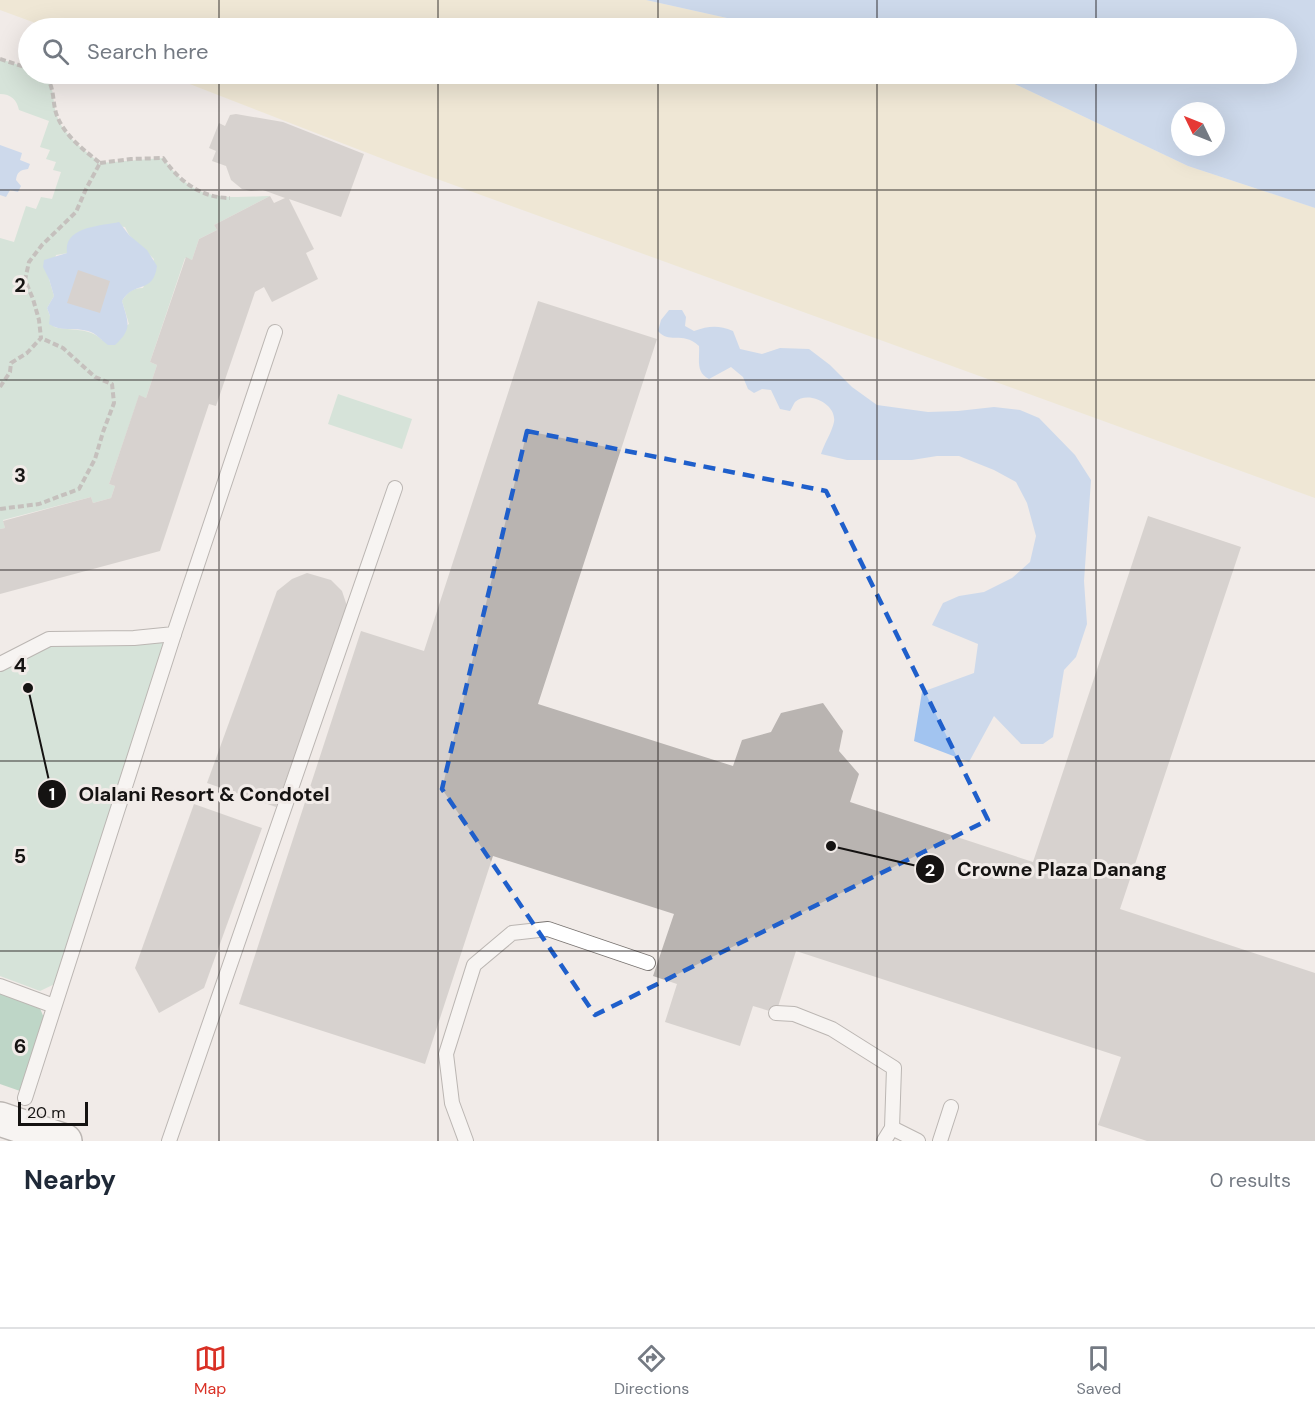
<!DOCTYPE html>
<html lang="en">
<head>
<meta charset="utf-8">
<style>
	:root { --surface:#fff; --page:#f6f6f7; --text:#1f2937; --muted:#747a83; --line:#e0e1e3; --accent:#d93025 }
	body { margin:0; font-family:"DM Sans",sans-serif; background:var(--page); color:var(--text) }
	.compass { position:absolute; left:1171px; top:102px; width:54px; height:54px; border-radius:50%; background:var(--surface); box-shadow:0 6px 24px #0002; rotate:313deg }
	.scale { position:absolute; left:18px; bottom:15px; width:70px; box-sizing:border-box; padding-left:6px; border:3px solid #151312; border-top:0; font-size:16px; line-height:21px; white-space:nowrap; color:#151312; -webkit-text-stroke:4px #f1ebe8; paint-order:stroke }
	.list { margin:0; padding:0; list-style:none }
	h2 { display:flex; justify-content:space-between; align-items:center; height:78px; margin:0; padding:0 24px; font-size:26px }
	h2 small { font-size:20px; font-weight:400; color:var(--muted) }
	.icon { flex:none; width:33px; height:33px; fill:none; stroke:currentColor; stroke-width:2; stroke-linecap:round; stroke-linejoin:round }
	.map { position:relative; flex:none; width:1315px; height:1141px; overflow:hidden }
	.search { position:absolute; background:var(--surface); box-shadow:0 6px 24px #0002; left:18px; right:18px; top:18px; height:66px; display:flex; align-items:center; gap:15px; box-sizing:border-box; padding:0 21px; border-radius:33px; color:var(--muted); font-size:22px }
	.sheet { height:186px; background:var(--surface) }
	nav { display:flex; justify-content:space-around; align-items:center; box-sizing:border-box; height:84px; border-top:2px solid var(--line); background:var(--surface); font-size:16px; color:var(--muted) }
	nav a { display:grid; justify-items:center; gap:3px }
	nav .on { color:var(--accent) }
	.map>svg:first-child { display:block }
	.green { fill:#b5dac7; fill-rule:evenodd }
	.forest { fill:#82bc9f }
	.sand { fill:#ede3be }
	.water { fill:#a2c4f0; fill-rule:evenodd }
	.building { fill:#b9b4b1 }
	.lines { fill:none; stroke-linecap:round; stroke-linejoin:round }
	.service-casing { stroke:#7b7673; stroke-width:16 }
	.secondary-casing { stroke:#7b7673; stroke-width:36 }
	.path { stroke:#918d8a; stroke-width:4; stroke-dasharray:6 3; stroke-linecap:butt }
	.service { stroke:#fff; stroke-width:14 }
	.secondary { stroke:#fff; stroke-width:33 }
	.marked { fill:none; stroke:#1f5fcb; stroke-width:4.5; stroke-dasharray:12 8; stroke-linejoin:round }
	.grid { fill:none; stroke:#151312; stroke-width:1.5; stroke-opacity:0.55 }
	.grid-label { font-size:20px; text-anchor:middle; font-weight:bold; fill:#151312; stroke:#f1ebe8; stroke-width:6; stroke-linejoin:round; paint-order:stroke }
	.leader { fill:none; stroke:#151312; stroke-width:2 }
	.callout-dot { fill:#151312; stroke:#f1ebe8; stroke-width:2 }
	.mark-label { font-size:18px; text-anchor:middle; font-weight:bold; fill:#fff }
	.callout-label { font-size:20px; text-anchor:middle; font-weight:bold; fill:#151312; stroke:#f1ebe8; stroke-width:6; stroke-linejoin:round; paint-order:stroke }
</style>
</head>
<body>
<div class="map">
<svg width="1315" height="1141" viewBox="0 0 1315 1141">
	<rect width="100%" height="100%" fill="#f1ebe8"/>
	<g class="green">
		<path d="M0,59L28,68V74H43C55,84 52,99 56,113C62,135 84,150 100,163L163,158C194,202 221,198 270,196L214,225L217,230L199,239L192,260L185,258L150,362L157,365L146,398L139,396L109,484L115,486L111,498L93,503L91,497L3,520L5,528L0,529V238L14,242L26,206L36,209L41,197L52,199L61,172L53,170L56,162L46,159L50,150L40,147L49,121L19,110C17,100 11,94 0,94ZM109,225L125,227L129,235L154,259L143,288C132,288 128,292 122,301L129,324L102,340C89,327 71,331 54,327L47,308L54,296L49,279L56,255L68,253L87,229Z"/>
		<polygon points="338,394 412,419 402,449 328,424"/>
		<polygon points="174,634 63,980 40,991 0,976 0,664 49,639"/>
	</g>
	<polygon class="forest" points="0,992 39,1006 44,1018 20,1091 0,1084"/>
	<g class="sand">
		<polygon points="0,0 646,0 772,28 881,20 899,28 49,28 0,10"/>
		<polygon points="164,74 994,74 1188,166 1315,208 1315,498 396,164"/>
	</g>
	<g class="water">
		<path d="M646,0H1315V208L1188,166L994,74H1286V28H899L881,20L772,28ZM1180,111H1216V147H1180Z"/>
		<path d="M0,145L22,153L20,160L30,164L28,169C20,170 17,172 16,180L21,186L18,192L10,190L6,197L0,195Z"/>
		<path d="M119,222L129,235L147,250L157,266C153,295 134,280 122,301C128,322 133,329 115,345H108C101,340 96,333 88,331C74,327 61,332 49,324L50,316L47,308L54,296L49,279L43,267L44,260L67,253C63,226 102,226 119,222Z"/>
		<path d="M669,310H682L686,317L685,326L694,331C709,326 718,325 733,331L740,349L762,354L780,348L809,349L830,365L852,387L877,405L928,412L958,411L994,407L1020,410L1039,418L1075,455L1091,480L1084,581L1087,624L1076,657L1064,670L1053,737L1043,744H1021L994,716L969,762L914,741L922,692L974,673L978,644L932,625L943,603L959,596L984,592L1012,578L1030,562L1036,536L1027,503L1016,482L994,470L959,456H937L912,460H847L821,454C824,444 832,432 834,422C837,404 808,390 795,402C793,405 792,408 790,411L780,409L771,390L762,389L754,393L748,389L743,377L731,367L709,379C695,372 700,359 699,346C681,330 670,345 658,331L661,320Z"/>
	</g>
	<g class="building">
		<polygon points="236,114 283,122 364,154 341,217 289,199 314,249 306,253 318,279 272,302 264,287 255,292 216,406 209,404 160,551 0,594 0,529 5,528 3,521 91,497 93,503 111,498 115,486 109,484 139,395 146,398 157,365 150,362 186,257 192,260 199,239 217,230 214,225 270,196 274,203 285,198 263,190 251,191 242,189 231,180 226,166 212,161 216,151 209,148 219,123 225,126 230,115"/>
		<polygon points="78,270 110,281 100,313 67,303"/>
		<polygon points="538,301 657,339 538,704 733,766 742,740 771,732 781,713 823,703 843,731 839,751 859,774 850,802 1033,862 1148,516 1241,547 1120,909 1315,973 1315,1141 1147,1141 1098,1125 1121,1057 796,951 776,1013 753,1006 740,1046 665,1022 677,984 653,976 674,914 493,856 425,1064 239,1004 361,631 424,651"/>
		<polygon points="307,573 331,580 342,591 348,609 276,807 207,783 277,591 292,579"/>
		<polygon points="194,804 262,828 204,988 159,1013 135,968"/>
	</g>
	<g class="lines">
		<g class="service-casing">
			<g id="service">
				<polyline points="0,664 49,639 134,638 174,634 275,332"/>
				<polyline points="0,986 54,1006"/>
				<polyline points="776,1013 794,1014 832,1029 894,1068 892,1128 884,1141"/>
				<polyline points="25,1098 174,634"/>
				<polyline points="892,1128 918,1141"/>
				<polyline points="169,1141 395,488"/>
				<polyline points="466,1141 452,1103 446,1054 474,965 512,933 548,929 648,963"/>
				<polyline points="940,1141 951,1107"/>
			</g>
		</g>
		<g class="secondary-casing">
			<polyline id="secondary" points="0,1119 65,1141"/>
		</g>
		<g class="path">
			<polyline points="0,59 28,68"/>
			<path d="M100,163L131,159L163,158C179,181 201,198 230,198"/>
			<path d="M0,387L10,372L11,363L27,353L41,338L39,320L33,299L25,280L29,262L42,245L76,212L86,189L100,163C84,150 63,135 56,113C52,100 55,84 43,74"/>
			<polyline points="0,509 39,504 79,489 95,459 103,432 114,403 112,384 95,377 63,348 41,338"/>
		</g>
		<use href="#service" class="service"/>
		<use href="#secondary" class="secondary"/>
	</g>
	<path d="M0 0H1315V1141H0ZM527,431L826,491L988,820L595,1015L442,789Z" fill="#f1ebe8" fill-opacity=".55" fill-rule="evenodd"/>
	<path class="marked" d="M527,431L826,491L988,820L595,1015L442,789Z"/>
	<path class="grid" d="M219,0V28M438,0V28M658,0V28M877,0V28M1096,0V28M219,74V1141M438,74V1141M658,74V1141M877,74V1141M1096,74V1141M0,190H1315M0,380H1315M0,570H1315M0,761H1315M0,951H1315"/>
	<g class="grid-label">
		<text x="20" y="292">2</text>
		<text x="20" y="482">3</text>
		<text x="20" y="672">4</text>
		<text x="20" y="863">5</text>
		<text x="20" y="1053">6</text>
	</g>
	<path class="leader" d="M28 688L52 794M831 846L930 869"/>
	<g class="callout-dot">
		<circle cx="28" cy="688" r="6"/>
		<circle cx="831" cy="846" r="6"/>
		<circle cx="52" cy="794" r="15"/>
		<circle cx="930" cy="869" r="15"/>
	</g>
	<g class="mark-label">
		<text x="52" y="800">1</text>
		<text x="930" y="876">2</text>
	</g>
	<g class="callout-label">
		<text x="204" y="801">Olalani Resort &amp; Condotel</text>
		<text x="1062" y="876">Crowne Plaza Danang</text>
	</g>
</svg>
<svg class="compass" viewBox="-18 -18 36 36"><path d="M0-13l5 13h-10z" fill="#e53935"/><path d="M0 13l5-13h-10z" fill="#747a83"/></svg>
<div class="scale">20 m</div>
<div class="search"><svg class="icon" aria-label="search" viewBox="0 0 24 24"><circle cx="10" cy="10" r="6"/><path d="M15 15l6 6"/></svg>Search here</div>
</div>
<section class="sheet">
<h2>Nearby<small>0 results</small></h2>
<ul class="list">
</ul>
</section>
<nav>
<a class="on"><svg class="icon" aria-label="map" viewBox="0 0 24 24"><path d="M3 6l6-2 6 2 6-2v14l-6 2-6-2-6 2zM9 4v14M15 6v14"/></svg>Map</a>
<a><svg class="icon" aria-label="directions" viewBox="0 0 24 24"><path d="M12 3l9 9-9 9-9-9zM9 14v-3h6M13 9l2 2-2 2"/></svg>Directions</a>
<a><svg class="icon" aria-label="saved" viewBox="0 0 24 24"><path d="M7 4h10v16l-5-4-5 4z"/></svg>Saved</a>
</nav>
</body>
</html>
